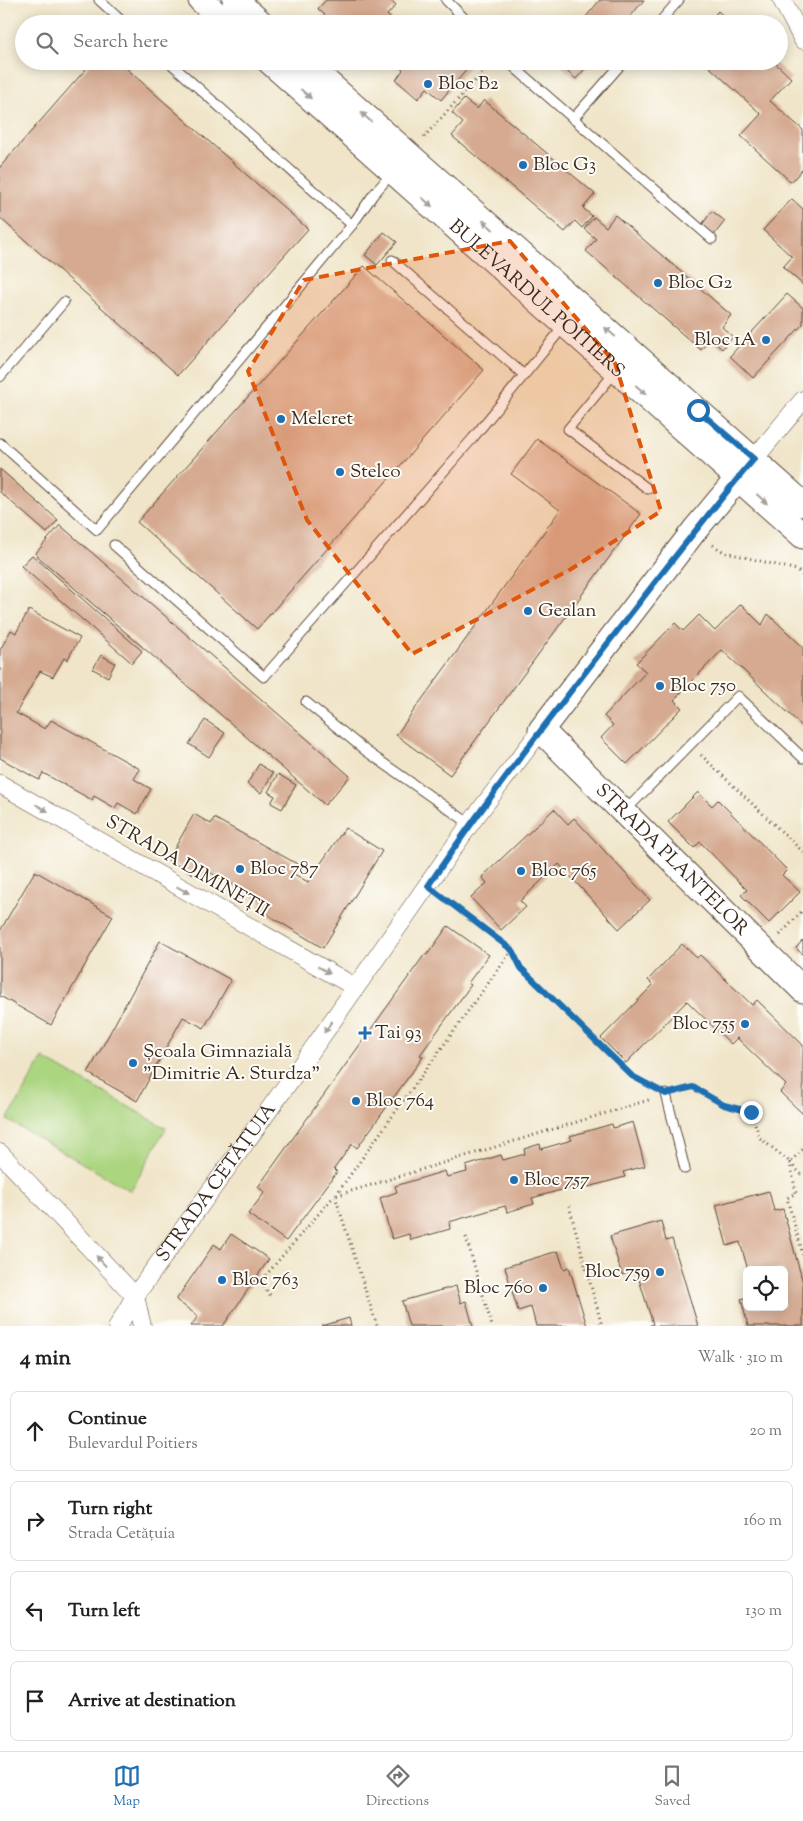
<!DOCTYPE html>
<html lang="en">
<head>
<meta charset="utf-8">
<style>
	:root { --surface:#fff; --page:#f2f2f2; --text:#202124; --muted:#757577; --line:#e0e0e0; --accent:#1f6fb2 }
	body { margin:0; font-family:"Sorts Mill Goudy",serif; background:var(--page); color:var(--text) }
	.controls { position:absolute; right:15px; bottom:15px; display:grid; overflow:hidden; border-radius:8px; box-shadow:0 2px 12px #0003 }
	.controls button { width:45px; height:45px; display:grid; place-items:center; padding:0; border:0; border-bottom:1px solid var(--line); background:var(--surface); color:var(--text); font:25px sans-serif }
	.stop { position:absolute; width:15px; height:15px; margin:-11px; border:4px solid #1f6fb2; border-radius:50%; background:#fff }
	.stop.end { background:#1f6fb2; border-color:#fff; box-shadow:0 1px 5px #0008 }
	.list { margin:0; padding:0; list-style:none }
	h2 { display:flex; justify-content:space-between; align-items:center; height:65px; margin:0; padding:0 20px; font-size:21px }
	h2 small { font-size:16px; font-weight:400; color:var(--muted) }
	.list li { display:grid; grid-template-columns:32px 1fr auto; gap:15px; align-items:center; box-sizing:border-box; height:80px; margin:0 10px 10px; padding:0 10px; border:1px solid var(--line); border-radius:8px }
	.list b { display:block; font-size:19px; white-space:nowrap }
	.list p { margin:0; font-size:16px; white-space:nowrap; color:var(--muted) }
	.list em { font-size:16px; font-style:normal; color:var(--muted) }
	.icon { flex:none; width:28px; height:28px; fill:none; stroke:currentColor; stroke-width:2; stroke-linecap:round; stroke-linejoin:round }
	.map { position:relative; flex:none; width:803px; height:1326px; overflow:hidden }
	.search { position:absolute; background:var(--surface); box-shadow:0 2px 12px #0003; left:15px; right:15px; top:15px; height:55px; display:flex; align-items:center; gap:12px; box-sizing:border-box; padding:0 18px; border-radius:28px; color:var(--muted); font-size:19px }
	.sheet { height:425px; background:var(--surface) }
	nav { display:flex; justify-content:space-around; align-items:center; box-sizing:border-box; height:70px; border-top:1px solid var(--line); background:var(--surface); font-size:14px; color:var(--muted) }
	nav a { display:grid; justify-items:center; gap:2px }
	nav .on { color:var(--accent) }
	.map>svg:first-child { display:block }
	.green { fill:#acd580; stroke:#74804f }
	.building { fill:#d5aa91 }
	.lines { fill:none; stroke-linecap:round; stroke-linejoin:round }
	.lane-casing { stroke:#564638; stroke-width:11 }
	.street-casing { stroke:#564638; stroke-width:19 }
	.secondary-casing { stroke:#564638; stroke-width:27 }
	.path { stroke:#564638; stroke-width:3; stroke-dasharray:1 4; stroke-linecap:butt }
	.lane { stroke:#fff; stroke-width:9 }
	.street { stroke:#fff; stroke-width:18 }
	.secondary { stroke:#fff; stroke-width:25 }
	.oneway { fill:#a79f9a }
	.route { stroke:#1f6fb2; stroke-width:6 }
	.marked { fill:#df570d; fill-opacity:0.2; stroke:#df570d; stroke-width:4; stroke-dasharray:10 6; stroke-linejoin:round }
	.poi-dot { fill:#1f6fb2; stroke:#fdfcf7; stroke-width:2 }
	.labels { text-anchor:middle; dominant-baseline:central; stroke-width:4; stroke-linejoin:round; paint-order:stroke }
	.poi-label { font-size:19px; fill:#3b2a1e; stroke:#fdfcf7; text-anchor:start }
	.street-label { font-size:19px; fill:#3b2a1e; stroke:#fdfcf7 }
</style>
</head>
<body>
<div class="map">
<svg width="803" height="1326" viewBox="0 0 803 1326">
	<rect width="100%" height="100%" fill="#fdfcf7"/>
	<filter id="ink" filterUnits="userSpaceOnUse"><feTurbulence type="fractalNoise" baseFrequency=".02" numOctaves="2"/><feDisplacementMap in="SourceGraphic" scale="10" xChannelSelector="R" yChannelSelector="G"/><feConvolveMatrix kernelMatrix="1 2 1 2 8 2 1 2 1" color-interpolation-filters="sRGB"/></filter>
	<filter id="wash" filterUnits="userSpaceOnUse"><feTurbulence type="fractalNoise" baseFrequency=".0096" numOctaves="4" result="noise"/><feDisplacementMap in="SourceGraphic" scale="20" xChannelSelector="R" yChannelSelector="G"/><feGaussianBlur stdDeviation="1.12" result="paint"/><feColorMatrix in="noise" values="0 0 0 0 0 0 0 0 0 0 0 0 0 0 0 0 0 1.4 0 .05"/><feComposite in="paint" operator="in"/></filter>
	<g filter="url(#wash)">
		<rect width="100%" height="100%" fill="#f0e5c9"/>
		<polygon class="green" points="43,1058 166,1128 131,1191 7,1120"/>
		<g id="blocks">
			<g class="building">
				<polygon points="326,0 390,0 396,5 387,15 397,24 335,24 318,9"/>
				<polygon points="600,0 644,0 624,24 580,24"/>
				<polygon points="718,11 732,24 707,24"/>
				<polygon points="93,61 118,61 308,229 178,375 0,218 0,167"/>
				<polygon points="392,61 461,61 468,68 441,100 427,88 418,99 396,80 403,70"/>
				<polygon points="555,61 592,61 576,79"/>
				<polygon points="703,61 773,61 791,78 770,101 803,130 803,169 791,182 741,136 761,114"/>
				<polygon points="464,99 477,109 484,100 595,194 583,208 592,216 582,228 575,221 565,232 452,136 463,123 452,113"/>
				<polygon points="792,199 803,209 803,285 783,267 792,257 763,230"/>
				<polygon points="712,211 725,221 714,235 701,226"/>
				<polygon points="615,215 731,315 722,327 733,337 722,349 710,339 701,350 586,251 596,239 584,229 594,217 606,227"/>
				<polygon points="384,232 397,242 377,265 365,255"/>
				<polygon points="364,266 484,370 257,629 137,522"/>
				<polygon points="787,294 803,308 803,324 753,378 730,356"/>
				<polygon points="537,439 641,514 450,775 396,735 560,510 511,474"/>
				<polygon points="0,469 58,520 47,533 0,492"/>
				<polygon points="60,525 350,776 325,805 35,554"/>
				<polygon points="32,555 142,651 132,663 21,566"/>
				<polygon points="741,604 762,625 768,614 803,647 803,727 722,650 674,700 682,708 627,764 601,738 613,725 604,716 646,672 636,663 675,623 683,631 699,615 715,631"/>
				<polygon points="29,610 80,638 67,660 64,658 53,677 40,671 16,713 45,729 51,720 140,769 134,779 151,789 137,814 118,803 115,808 94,796 92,800 43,773 39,780 0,758 0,650 11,630 16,633"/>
				<polygon points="101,655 115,663 108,677 93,669"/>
				<polygon points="205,720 225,733 209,757 189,744"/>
				<polygon points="259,764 273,773 261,793 247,784"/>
				<polygon points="278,774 296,785 282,809 271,803 275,796 268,792"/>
				<polygon points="698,792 712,806 718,800 787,870 782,875 800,892 769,923 741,895 747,890 700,842 694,848 668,822"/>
				<polygon points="554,809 568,824 574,818 650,900 619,929 559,864 520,901 526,907 501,930 471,898 487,883 482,877"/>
				<polygon points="194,814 211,824 214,818 299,865 294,874 308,882 345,828 382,851 323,948 258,909 262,901 211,873 206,881 168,860"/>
				<polygon points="35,871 113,916 51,1025 0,996 0,931"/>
				<polygon points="448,926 489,955 468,983 471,985 420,1055 423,1057 357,1148 352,1144 334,1169 337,1172 286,1241 248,1214 265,1192 258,1187 425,954 427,955"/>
				<polygon points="803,940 803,955 796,948"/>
				<polygon points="160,941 231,980 204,1028 183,1017 137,1101 88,1073"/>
				<polygon points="682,944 697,958 700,955 752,1005 757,1000 803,1045 803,1114 780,1092 786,1085 737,1038 731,1044 687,1001 626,1063 601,1038 653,985 648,980"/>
				<polygon points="633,1122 645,1166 623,1172 625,1177 588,1187 587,1183 532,1198 534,1204 507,1212 505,1206 449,1222 450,1229 411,1240 409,1234 392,1239 380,1198 397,1192 395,1186 445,1171 447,1177 467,1172 466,1166 501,1155 503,1160 525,1154 524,1149 540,1144 541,1149 572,1140 570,1136 612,1124 613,1128"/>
				<polygon points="769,1191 774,1211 783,1209 803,1283 803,1326 748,1326 741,1299 747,1297 747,1307 784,1307 784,1270 748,1270 740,1242 727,1246 716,1205"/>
				<polygon points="661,1221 666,1241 672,1239 698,1326 649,1326 653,1324 636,1270 622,1275 610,1236"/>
				<polygon points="231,1234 269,1259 223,1326 191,1326 198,1316 176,1300 214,1244 221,1249"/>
				<polygon points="558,1251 564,1269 569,1267 587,1326 536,1326 531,1307 518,1311 505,1267"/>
				<polygon points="456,1286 461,1303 466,1301 473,1326 409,1326 402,1301"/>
				<polygon points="349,1318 351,1326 322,1326"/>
			</g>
		</g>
	</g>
	<g filter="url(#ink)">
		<use href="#blocks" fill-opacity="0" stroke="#564638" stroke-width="1"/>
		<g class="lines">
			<g class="lane-casing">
				<g id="lane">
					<polyline points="99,0 125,24"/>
					<polyline points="446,0 470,24"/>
					<polyline points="658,24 679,0"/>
					<polyline points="168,61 352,225"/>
					<polyline points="507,61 712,239"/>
					<polyline points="573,119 624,61"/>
					<polyline points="392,260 524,375"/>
					<polyline points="616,371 568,429 648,489"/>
					<polyline points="0,377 64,302"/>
					<polyline points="0,443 97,530 352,225 373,195 393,172"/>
					<polyline points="114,545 264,677 473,438 564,326"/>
					<polyline points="306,702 366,751 470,824"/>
					<polyline points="624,812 738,696 803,758"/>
					<polyline points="666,1094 685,1169"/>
				</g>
			</g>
			<g class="street-casing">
				<g id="street">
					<polyline points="782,0 803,40"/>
					<polyline points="754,459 803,400"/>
					<polyline points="0,784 355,987"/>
					<polyline points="0,1153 135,1296 142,1326"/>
					<path id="s1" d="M118,1326L135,1296L312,1050L470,824L541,730"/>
				</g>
			</g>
			<g class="secondary-casing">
				<g id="secondary">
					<polyline points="201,0 227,24"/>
					<polyline points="235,0 262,24"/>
					<path id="s2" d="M269,61L803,536"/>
					<polyline points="303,61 803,504"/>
					<path id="s3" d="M754,459L694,531L541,730L803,990"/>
				</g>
			</g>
			<g class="path">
				<polyline points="424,137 492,62"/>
				<polyline points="713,545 724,552 797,570 803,576"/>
				<polyline points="701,755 803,852"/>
				<polyline points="442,897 512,950 521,969 632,1076 653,1087"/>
				<polyline points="780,935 803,910"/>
				<polyline points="512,950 335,1196 652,1099"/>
				<polyline points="680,1091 693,1087 724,1105 751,1112 760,1138 790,1162 803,1149"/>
				<polyline points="790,1162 796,1193 787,1198 803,1255"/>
				<polyline points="790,1163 803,1176"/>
				<polyline points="335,1196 377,1326"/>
				<polyline points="569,1206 602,1326"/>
				<polyline points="466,1237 492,1326"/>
				<polyline points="270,1295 260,1282 334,1196"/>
			</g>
			<use href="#lane" class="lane"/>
			<use href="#street" class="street"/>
			<use href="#secondary" class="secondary"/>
		</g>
		<defs><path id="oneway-solid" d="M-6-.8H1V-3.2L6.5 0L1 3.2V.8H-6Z" transform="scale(1.25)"/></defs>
		<g class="oneway">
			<use href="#oneway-solid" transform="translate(306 94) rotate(42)"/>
			<use href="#oneway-solid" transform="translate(366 117) rotate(-138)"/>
			<use href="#oneway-solid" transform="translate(427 202) rotate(41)"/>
			<use href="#oneway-solid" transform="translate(488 225) rotate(-139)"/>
			<use href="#oneway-solid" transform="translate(610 332) rotate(-139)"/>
			<use href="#oneway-solid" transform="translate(641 390) rotate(41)"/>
			<use href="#oneway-solid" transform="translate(762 499) rotate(42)"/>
			<use href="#oneway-solid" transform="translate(42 808) rotate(30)"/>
			<use href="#oneway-solid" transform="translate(183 890) rotate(29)"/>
			<use href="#oneway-solid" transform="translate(324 970) rotate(29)"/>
			<use href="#oneway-solid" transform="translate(328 1027) rotate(124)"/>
			<use href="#oneway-solid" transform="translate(101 1261) rotate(-133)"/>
		</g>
	</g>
	<g class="lines" filter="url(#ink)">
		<path class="route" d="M698,410L754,459C698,525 647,593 594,661C537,735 480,809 428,886L512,950L521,968L632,1076L666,1094L693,1087L724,1105L751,1112"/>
	</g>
	<path class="marked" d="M510,241L615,363L661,511L571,569L412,654L307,520L248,371L304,280Z"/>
	<g class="poi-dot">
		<circle cx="428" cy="84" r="5"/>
		<circle cx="523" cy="165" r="5"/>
		<circle cx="658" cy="283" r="5"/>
		<circle cx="766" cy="340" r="5"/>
		<circle cx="281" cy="419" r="5"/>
		<circle cx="340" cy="472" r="5"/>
		<circle cx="528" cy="611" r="5"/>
		<circle cx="660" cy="686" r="5"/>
		<circle cx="240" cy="869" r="5"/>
		<circle cx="521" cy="871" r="5"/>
		<circle cx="745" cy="1024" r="5"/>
		<path d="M362.5 1025.5h5v5h5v5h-5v5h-5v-5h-5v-5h5z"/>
		<circle cx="133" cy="1063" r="5"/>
		<circle cx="356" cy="1101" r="5"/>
		<circle cx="514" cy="1180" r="5"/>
		<circle cx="660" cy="1272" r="5"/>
		<circle cx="222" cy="1280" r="5"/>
		<circle cx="543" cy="1288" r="5"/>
	</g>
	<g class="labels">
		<g class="poi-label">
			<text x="438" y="84">Bloc B2</text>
			<text x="533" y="165">Bloc G3</text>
			<text x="668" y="283">Bloc G2</text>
			<text x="756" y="340" text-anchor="end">Bloc 1A</text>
			<text x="291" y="419">Melcret</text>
			<text x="350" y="472">Stelco</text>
			<text x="538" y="611">Gealan</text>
			<text x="670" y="686">Bloc 750</text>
			<text x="250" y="869">Bloc 787</text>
			<text x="531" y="871">Bloc 765</text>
			<text x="735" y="1024" text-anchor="end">Bloc 755</text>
			<text x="375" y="1033">Tai 93</text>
			<text x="143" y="1052">Școala Gimnazială<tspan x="143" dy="22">"Dimitrie A. Sturdza"</tspan></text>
			<text x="366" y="1101">Bloc 764</text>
			<text x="524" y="1180">Bloc 757</text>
			<text x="650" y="1272" text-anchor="end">Bloc 759</text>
			<text x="232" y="1280">Bloc 763</text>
			<text x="533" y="1288" text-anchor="end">Bloc 760</text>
		</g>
		<g class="street-label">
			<text stroke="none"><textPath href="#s2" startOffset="358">BULEVARDUL POITIERS</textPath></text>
			<text stroke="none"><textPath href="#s3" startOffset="529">STRADA PLANTELOR</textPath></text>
			<text transform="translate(187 867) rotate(30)">STRADA DIMINEȚII</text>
			<text stroke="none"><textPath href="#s1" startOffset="174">STRADA CETĂȚUIA</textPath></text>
		</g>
	</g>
</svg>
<div class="controls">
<button><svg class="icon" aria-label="locate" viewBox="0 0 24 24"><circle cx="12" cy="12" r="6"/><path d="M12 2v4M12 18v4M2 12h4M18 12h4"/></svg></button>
</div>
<div class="stop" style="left:698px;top:410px"></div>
<div class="stop end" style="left:751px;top:1112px"></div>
<div class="search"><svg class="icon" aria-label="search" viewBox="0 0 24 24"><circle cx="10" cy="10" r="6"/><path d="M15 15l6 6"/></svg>Search here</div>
</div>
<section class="sheet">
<h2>4 min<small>Walk · 310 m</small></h2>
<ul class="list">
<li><svg class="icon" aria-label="ahead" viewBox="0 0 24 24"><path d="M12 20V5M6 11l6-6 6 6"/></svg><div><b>Continue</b><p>Bulevardul Poitiers</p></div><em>20 m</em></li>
<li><svg class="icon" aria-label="right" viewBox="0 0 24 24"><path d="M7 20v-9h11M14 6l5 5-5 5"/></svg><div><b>Turn right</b><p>Strada Cetățuia</p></div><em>160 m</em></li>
<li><svg class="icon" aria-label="left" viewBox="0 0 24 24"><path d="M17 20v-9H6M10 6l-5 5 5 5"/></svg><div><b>Turn left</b></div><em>130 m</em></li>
<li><svg class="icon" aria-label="arrive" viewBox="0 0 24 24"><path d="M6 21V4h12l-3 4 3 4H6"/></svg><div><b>Arrive at destination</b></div></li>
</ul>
</section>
<nav>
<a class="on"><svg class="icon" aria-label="map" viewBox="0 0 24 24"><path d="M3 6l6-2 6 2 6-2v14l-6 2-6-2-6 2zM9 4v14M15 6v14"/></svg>Map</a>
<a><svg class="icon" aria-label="directions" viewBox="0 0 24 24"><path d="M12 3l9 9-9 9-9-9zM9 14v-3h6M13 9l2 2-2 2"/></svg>Directions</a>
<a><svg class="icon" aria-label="saved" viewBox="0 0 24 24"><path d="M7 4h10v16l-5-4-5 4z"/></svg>Saved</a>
</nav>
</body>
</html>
